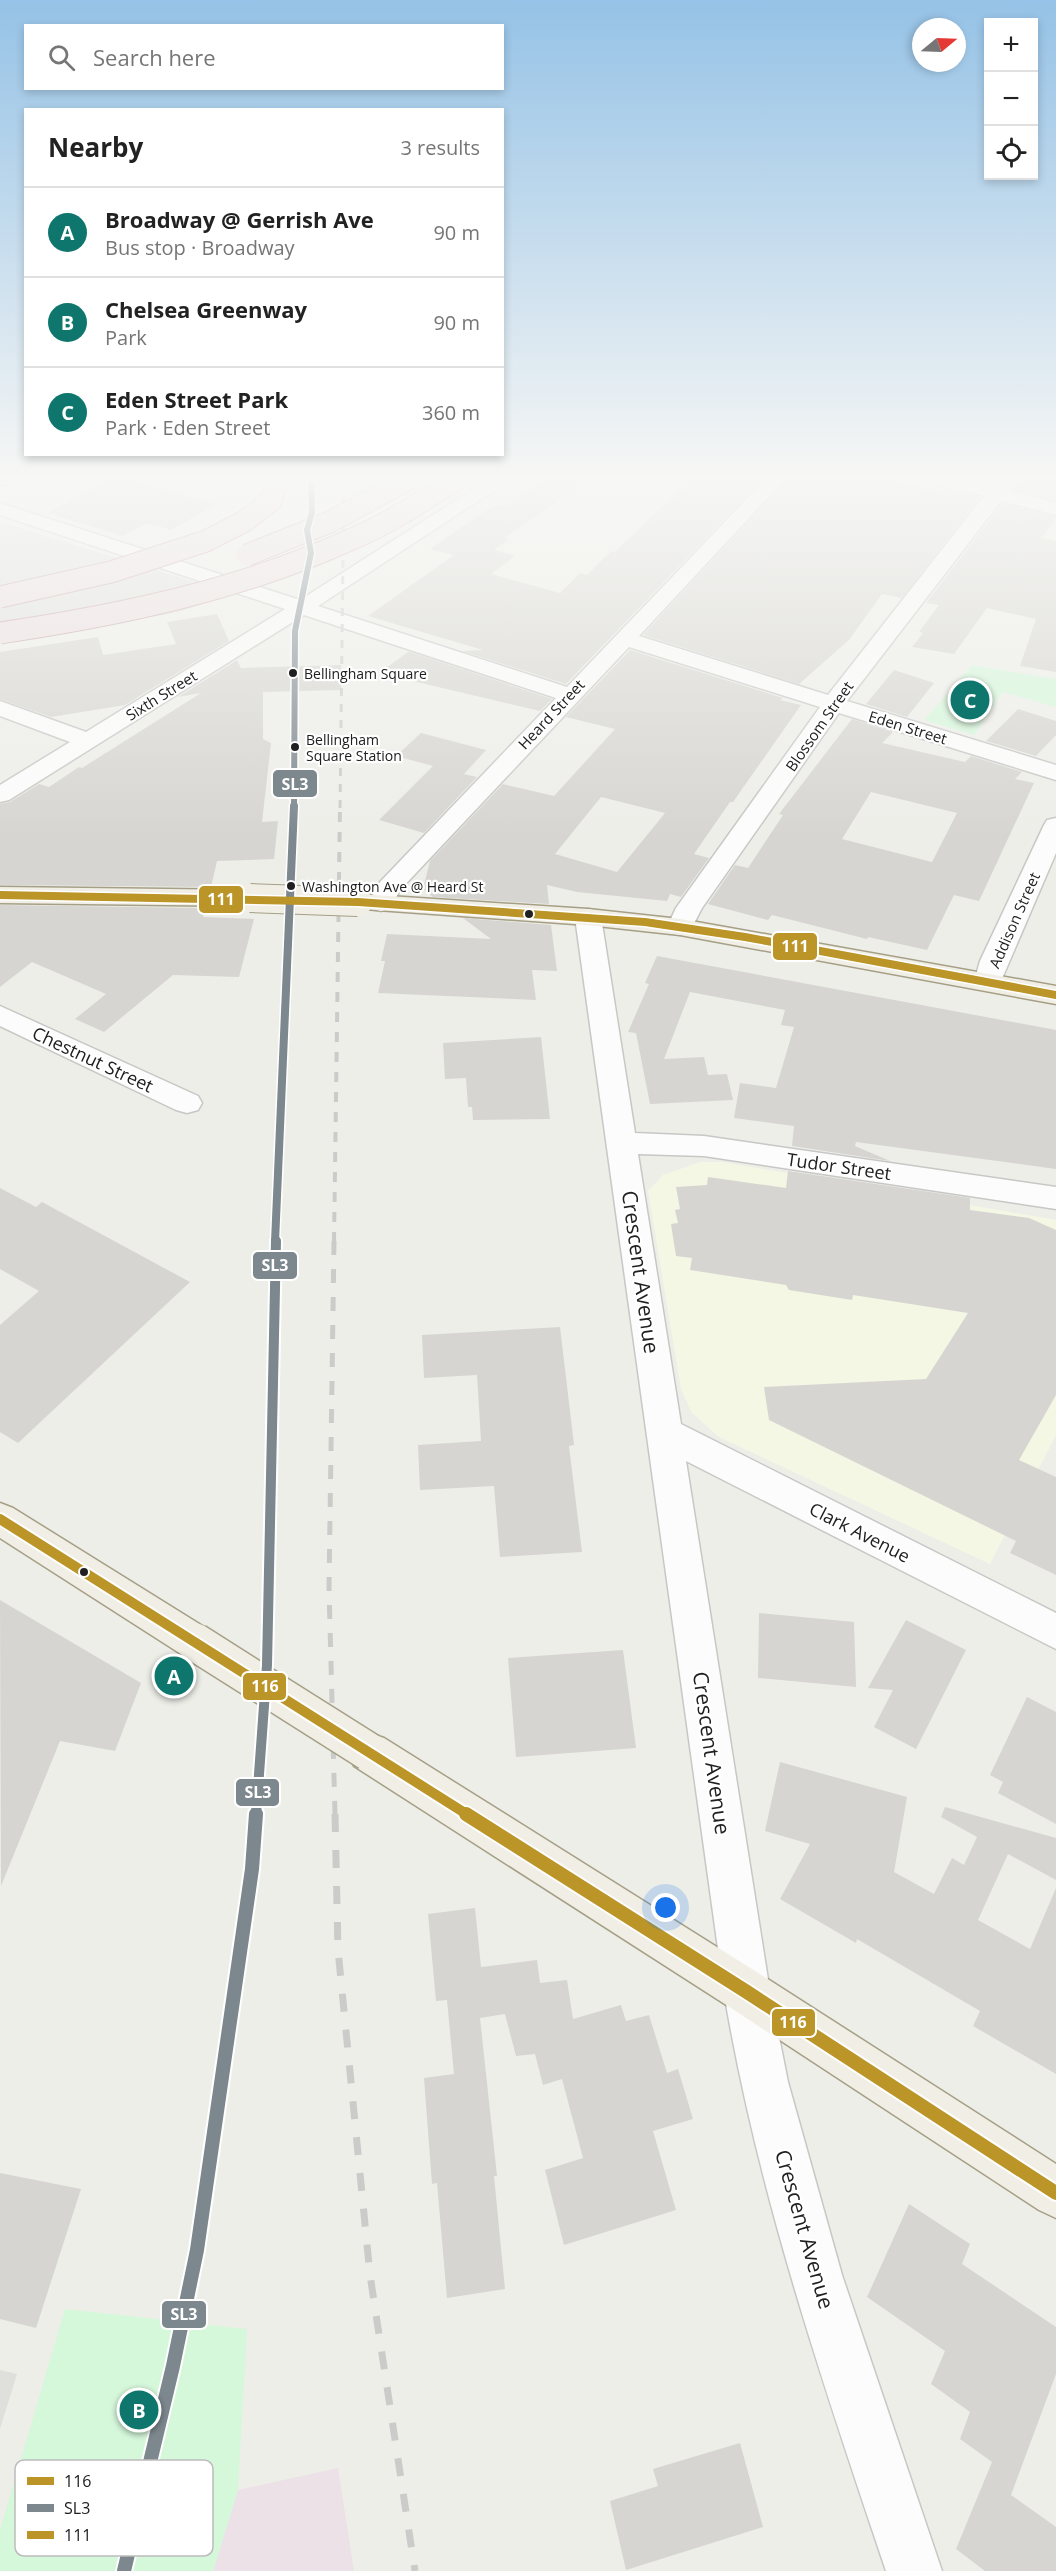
<!DOCTYPE html>
<html lang="en">
<head>
<meta charset="utf-8">
<style>
	:root { --surface:#fff; --page:#f6f6f6; --text:#222; --muted:#767676; --line:#e0e0e0; --accent:#0f766e }
	body { margin:0; font-family:"Open Sans",sans-serif; background:var(--page); color:var(--text) }
	.controls { position:absolute; right:18px; top:18px; display:grid; overflow:hidden; border-radius:0px; box-shadow:0 3px 9px #0003 }
	.controls button { width:54px; height:54px; display:grid; place-items:center; padding:0; border:0; border-bottom:2px solid var(--line); background:var(--surface); color:var(--text); font:30px sans-serif }
	.compass { position:absolute; left:912px; top:18px; width:54px; height:54px; border-radius:50%; background:var(--surface); box-shadow:0 3px 9px #0003; rotate:71deg }
	.you { position:absolute; left:666px; top:1908px; width:21px; height:21px; margin:-15px; border:4px solid #fff; border-radius:50%; background:#1a73e8; box-shadow:0 0 0 9px #1a73e833 }
	.badge { display:grid; place-items:center; width:39px; height:39px; border-radius:50%; background:var(--accent); color:#fff; font-size:20px; font-weight:700 }
	.pin { position:absolute; translate:-50% -50%; border:3px solid #fff; box-shadow:0 2px 6px #0006 }
	.list { margin:0; padding:0; list-style:none }
	h2 { display:flex; justify-content:space-between; align-items:center; height:78px; margin:0; padding:0 24px; font-size:26px }
	h2 small { font-size:20px; font-weight:400; color:var(--muted) }
	.list li { display:grid; grid-template-columns:39px 1fr auto; gap:18px; align-items:center; box-sizing:border-box; height:90px; padding:0 24px; border-top:2px solid var(--line) }
	.list b { display:block; font-size:22px; white-space:nowrap }
	.list p { margin:0; font-size:20px; white-space:nowrap; color:var(--muted) }
	.list em { font-size:20px; font-style:normal; color:var(--muted) }
	.icon { flex:none; width:33px; height:33px; fill:none; stroke:currentColor; stroke-width:2; stroke-linecap:round; stroke-linejoin:round }
	.map { position:relative; flex:none; width:1056px; height:2571px; overflow:hidden }
	.search { position:absolute; background:var(--surface); box-shadow:0 3px 9px #0003; left:24px; top:24px; width:480px; height:66px; display:flex; align-items:center; gap:15px; box-sizing:border-box; padding:0 21px; border-radius:0px; color:var(--muted); font-size:22px }
	.panel { position:absolute; background:var(--surface); box-shadow:0 3px 9px #0003; left:24px; top:108px; width:480px; height:348px; border-radius:0px }
	.map>svg:first-child { display:block }
	.industrial { fill:#ece1e7 }
	.education { fill:#f5f7e5 }
	.park { fill:#d5f7da }
	.parking { fill:#dfdfdc }
	.building { fill:#d6d5d1; fill-rule:evenodd }
	.lines { fill:none; stroke-linecap:round; stroke-linejoin:round }
	.minor-casing { stroke:#c7c7c5; stroke-width:3 }
	.major-casing { stroke:#a59f85; stroke-width:3 }
	.highway-casing { stroke:#c69ea4; stroke-width:3 }
	.minor { fill:#fcfcfc; fill-rule:evenodd }
	.major { fill:#f1eee6; fill-rule:evenodd }
	.highway { fill:#ebdfdf; fill-rule:evenodd }
	.rail-far3 { stroke:#cbcbca; stroke-width:3; stroke-dasharray:8 8; stroke-linecap:butt }
	.rail-far2 { stroke:#cbcbca; stroke-width:4; stroke-dasharray:10 10; stroke-linecap:butt }
	.rail-far1 { stroke:#cbcbca; stroke-width:5; stroke-dasharray:14 14; stroke-linecap:butt }
	.rail { stroke:#cbcbca; stroke-width:7; stroke-dasharray:18 18; stroke-linecap:butt }
	.major-bridge-far1-casing { stroke:#a59f85; stroke-width:30; stroke-linecap:butt }
	.major-bridge-casing { stroke:#a59f85; stroke-width:40; stroke-linecap:butt }
	.highway-bridge-casing { stroke:#c69ea4; stroke-width:23; stroke-linecap:butt }
	.major-bridge-far1 { stroke:#f1eee6; stroke-width:28 }
	.major-bridge { stroke:#f1eee6; stroke-width:37 }
	.highway-bridge { stroke:#ebdfdf; stroke-width:21 }
	.bus-1-far1-casing { stroke:#fff; stroke-width:14 }
	.bus-1-casing { stroke:#fff; stroke-width:18 }
	.bus-2-far3-casing { stroke:#fff; stroke-width:9 }
	.bus-2-far2-casing { stroke:#fff; stroke-width:11 }
	.bus-2-far1-casing { stroke:#fff; stroke-width:14 }
	.bus-2-casing { stroke:#fff; stroke-width:18 }
	.bus-3-casing { stroke:#fff; stroke-width:11 }
	.bus-1-far1 { stroke:#bc9528; stroke-width:10 }
	.bus-1 { stroke:#bc9528; stroke-width:14 }
	.bus-2-far3 { stroke:#7c878e; stroke-width:6 }
	.bus-2-far2 { stroke:#7c878e; stroke-width:8 }
	.bus-2-far1 { stroke:#7c878e; stroke-width:10 }
	.bus-2 { stroke:#7c878e; stroke-width:14 }
	.bus-3 { stroke:#bc9528; stroke-width:8 }
	.bus-dot { fill:#202020; stroke:#fff; stroke-width:2 }
	.labels { text-anchor:middle; dominant-baseline:central; stroke-width:4.5; stroke-linejoin:round; paint-order:stroke }
	.far-bus-label { font-size:14px; fill:#202020; stroke:#fff; text-anchor:start }
	.far-street-label { font-size:15px; fill:#202020; stroke:#fff }
	.street-label { font-size:18px; fill:#202020; stroke:#fff }
	.near-street-label { font-size:21px; fill:#202020; stroke:#fff }
	.key { fill:#fff; stroke:#bcbcbc; stroke-width:1.5 }
	.key-label { font-size:16px; fill:#202020 }
	.line-badge { stroke:#fff; stroke-width:2 }
	.badge-label { font-size:16px; text-anchor:middle; font-weight:bold; fill:#fff }
</style>
</head>
<body>
<div class="map">
<svg width="1056" height="2571" viewBox="0 0 1056 2571">
	<rect width="100%" height="100%" fill="#eeeee9"/>
	<polygon class="industrial" points="338,2468 354,2571 213,2571 238,2490"/>
	<polygon class="education" points="700,1162 723,1162 1056,1220 1056,1435 990,1564 719,1437 692,1413 681,1389 648,1191 663,1175"/>
	<g class="park">
		<polygon points="972,665 1056,679 1056,707 1003,692 974,735 924,720"/>
		<polygon points="65,2309 247,2329 238,2490 213,2571 0,2571 0,2530"/>
	</g>
	<g class="parking">
		<polygon points="0,522 233,594 179,612 101,626 0,639"/>
		<polygon points="0,2370 17,2374 0,2429"/>
	</g>
	<g class="building">
		<polygon points="113,478 126,478 216,504 171,530 147,523 123,536 47,513"/>
		<polygon points="545,478 573,478 579,486 504,538 509,539 494,550 515,556 491,574 560,593 580,573 587,575 611,551 615,552 692,478 764,478 566,684 462,651 483,650 368,616 454,555 430,549 485,511 498,504 505,506"/>
		<polygon points="788,478 886,478 942,492 943,488 980,497 902,598 882,594 849,640 799,684 643,635"/>
		<polygon points="1024,478 1056,478 1056,501 1013,490"/>
		<polygon points="1002,504 1056,517 1042,538 1056,541 1056,672 1020,666 1036,619 987,608 954,654 912,647 923,633 919,632 939,605 926,603"/>
		<polygon points="217,614 229,641 125,705 51,717 0,699 0,652 98,637 103,655 176,644 167,622"/>
		<path d="M630,650L783,698L780,700L801,705L733,802H730L694,854L709,858L681,897L670,894L667,901L577,892L547,885L549,904L433,897L423,889L430,861L503,784L554,796L615,729L566,717ZM601,797L665,813L617,872L555,854Z"/>
		<polygon points="408,652 410,652 552,699 540,711 379,673"/>
		<polygon points="237,660 241,668 341,665 341,690 263,692 263,739 271,743 262,822 278,821 274,859 217,861 211,887 0,885 0,804 10,802 39,784 49,787 79,767 82,768 201,693 178,697"/>
		<polygon points="894,670 934,683 907,717 866,704"/>
		<polygon points="1018,709 1056,721 1056,735 1036,756 986,741"/>
		<path d="M852,719L893,732L882,743L965,762L971,756L1022,772L1015,779L1034,783L979,901L954,895L927,950L868,937L867,939L772,915L768,920L708,904L735,865L748,868L783,815L779,814ZM871,792L957,813L932,862L842,839Z"/>
		<polygon points="421,733 486,750 464,774 477,777 424,833 379,820 433,766 396,756"/>
		<polygon points="0,905 205,908 203,917 254,919 239,977 173,975 104,1032 75,1019 106,994 32,962 0,987"/>
		<polygon points="463,918 551,925 557,971 532,970 536,1000 378,993 385,961 381,961 387,934 491,939"/>
		<polygon points="657,956 1056,1030 1056,1169 856,1142 855,1146 890,1161 792,1146 794,1126 734,1118 740,1083 776,1088 794,1027 781,1025 785,1010 690,992 664,1059 704,1057 708,1075 727,1074 733,1100 650,1104 636,1033 628,1032 649,984 645,983"/>
		<polygon points="541,1037 550,1119 473,1120 472,1107 468,1107 466,1078 445,1079 443,1043"/>
		<polygon points="788,1171 970,1198 970,1210 1029,1218 1056,1230 1056,1395 1019,1460 1056,1477 1056,1575 1010,1553 1016,1541 769,1420 764,1387 926,1379 968,1313 853,1295 852,1300 789,1290 786,1285 690,1270 692,1258 676,1256 671,1224 678,1223 675,1210 680,1209 676,1187 707,1185 708,1177 786,1188"/>
		<polygon points="0,1188 36,1207 42,1202 190,1282 18,1443 0,1432 0,1325 39,1291 0,1269"/>
		<polygon points="560,1327 574,1445 569,1446 582,1552 500,1557 494,1486 420,1490 418,1445 481,1441 477,1375 424,1378 422,1335"/>
		<polygon points="0,1600 141,1683 115,1751 60,1741 1,1886"/>
		<polygon points="759,1613 854,1622 856,1687 758,1678"/>
		<polygon points="906,1620 966,1650 916,1749 874,1727 893,1690 868,1688"/>
		<polygon points="623,1650 636,1748 516,1757 508,1658"/>
		<polygon points="1027,1697 1056,1712 1056,1824 998,1793 1003,1782 990,1775"/>
		<polygon points="780,1762 907,1797 894,1872 934,1894 952,1858 964,1865 977,1837 941,1817 945,1807 1056,1838 1056,1880 1008,1854 978,1920 1030,1949 1056,1888 1056,2074 973,2026 980,2011 857,1939 856,1943 780,1899 810,1844 765,1831"/>
		<polygon points="475,1908 481,1967 537,1960 540,1983 567,1980 573,2019 621,2005 626,2021 649,2015 667,2073 678,2069 693,2119 653,2131 676,2210 564,2245 545,2170 583,2158 562,2079 543,2085 535,2054 516,2056 505,2014 480,2018 497,2176 494,2176 505,2289 447,2298 437,2183 432,2184 424,2078 454,2074 447,2000 436,2001 428,1914"/>
		<polygon points="0,2173 81,2189 36,2328 0,2319"/>
		<polygon points="909,2204 970,2244 962,2264 1056,2327 1056,2374 1011,2495 1056,2527 1056,2571 985,2571 956,2549 992,2462 960,2439 970,2412 931,2384 945,2351 867,2297"/>
		<polygon points="740,2443 763,2527 626,2570 610,2501 658,2486 653,2469"/>
	</g>
	<g class="lines">
		<g class="minor-casing">
			<g id="minor">
				<polygon points="491,478 513,478 318,606 567,687 767,478 786,478 639,636 828,695 984,496 927,482 925,478 957,478 992,487 1002,478 1022,478 1009,491 1056,503 1056,515 1001,501 847,701 1056,765 1056,780 839,713 702,908 689,933 680,935 671,933 667,927 676,908 820,707 629,647 400,890 390,909 381,911 372,909 368,903 380,882 556,698 304,615 9,800 0,802 0,785 70,742 0,716 0,701 86,732 285,609 0,515 0,503 300,600"/>
				<polygon points="1056,818 1056,853 998,988 988,991 978,988 974,982 980,961 1044,825 1047,820"/>
				<path d="M588,909L597,911L601,917L635,1133L704,1136L1056,1187V1209L704,1156L638,1154L681,1424L1056,1613V1649L686,1461L770,1992L788,2082L842,2275L942,2571H886C822,2381 757,2190 724,1992L575,917L579,911Z"/>
				<polygon points="0,1006 198,1096 202,1103 198,1110 187,1113 176,1110 0,1026"/>
			</g>
		</g>
		<g class="major-casing">
			<g id="major">
				<polygon points="0,887 250,890 259,892 263,898 259,904 250,906 0,903"/>
				<polygon points="358,894 588,909 680,919 1056,986 1056,1004 680,935 588,925 349,908 345,902 349,896"/>
				<polygon points="0,1503 13,1508 209,1630 215,1642 209,1654 195,1659 181,1654 0,1538"/>
				<polygon points="369,1733 384,1738 763,1976 1056,2164 1056,2218 1039,2210 731,2008 354,1766 348,1752 354,1738"/>
			</g>
		</g>
		<g class="highway-casing">
			<polygon id="highway" points="0,478 13,478 11,482 0,486"/>
		</g>
		<use href="#minor" class="minor"/>
		<use href="#major" class="major"/>
		<use href="#highway" class="highway"/>
		<polyline class="rail-far3" points="340,808 344,478"/>
		<polyline class="rail-far2" points="334,1242 340,806"/>
		<polyline class="rail-far1" points="334,1241 329,1588 335,1815"/>
		<polyline class="rail" points="335,1814 338,1950 370,2275 415,2571"/>
		<g class="major-bridge-far1-casing">
			<polyline id="major-bridge-far1" points="250,898 358,902"/>
		</g>
		<g class="major-bridge-casing">
			<polyline id="major-bridge" points="195,1642 369,1752"/>
		</g>
		<g class="highway-bridge-casing">
			<g id="highway-bridge">
				<polyline points="247,555 330,522 411,478"/>
				<polyline points="0,597 111,572 206,541 245,521 271,501 279,478"/>
				<path d="M0,633C121,615 240,590 352,539C390,523 424,500 459,478"/>
			</g>
		</g>
		<use href="#major-bridge-far1" class="major-bridge-far1"/>
		<use href="#major-bridge" class="major-bridge"/>
		<use href="#highway-bridge" class="highway-bridge"/>
		<g class="bus-1-far1-casing">
			<polyline id="bus-1-far1" points="0,1519 468,1815"/>
		</g>
		<g class="bus-1-casing">
			<polyline id="bus-1" points="466,1814 747,1992 1056,2193"/>
		</g>
		<g class="bus-2-far3-casing">
			<polyline id="bus-2-far3" points="294,808 295,631 311,553 307,530 312,512 311,478"/>
		</g>
		<g class="bus-2-far2-casing">
			<polyline id="bus-2-far2" points="275,1242 294,806"/>
		</g>
		<g class="bus-2-far1-casing">
			<polyline id="bus-2-far1" points="256,1815 267,1665 276,1241"/>
		</g>
		<g class="bus-2-casing">
			<polyline id="bus-2" points="124,2571 173,2366 197,2250 252,1869 256,1814"/>
		</g>
		<g class="bus-3-casing">
			<polyline id="bus-3" points="0,895 358,902 645,922 745,937 1056,995"/>
		</g>
		<use href="#bus-1-far1" class="bus-1-far1"/>
		<use href="#bus-1" class="bus-1"/>
		<use href="#bus-2-far3" class="bus-2-far3"/>
		<use href="#bus-2-far2" class="bus-2-far2"/>
		<use href="#bus-2-far1" class="bus-2-far1"/>
		<use href="#bus-2" class="bus-2"/>
		<use href="#bus-3" class="bus-3"/>
	</g>
	<linearGradient id="sky" x2="0" y2="1"><stop stop-color="#95c2e6"/><stop offset="0.57" stop-color="#f7f7f5"/><stop offset="1" stop-color="#f7f7f5" stop-opacity="0"/></linearGradient>
	<rect width="1056" height="838" fill="url(#sky)"/>
	<g class="bus-dot">
		<circle cx="293" cy="673" r="5"/>
		<circle cx="295" cy="747" r="5"/>
		<circle cx="291" cy="886" r="5"/>
		<circle cx="529" cy="914" r="5"/>
		<circle cx="84" cy="1572" r="5"/>
	</g>
	<g class="labels">
		<g class="far-bus-label">
			<text x="304" y="673">Bellingham Square</text>
			<text x="306" y="739">Bellingham<tspan x="306" dy="16">Square Station</tspan></text>
			<text x="302" y="886">Washington Ave @ Heard St</text>
		</g>
		<g class="far-street-label">
			<text transform="translate(161 695) rotate(-32)">Sixth Street</text>
			<text transform="translate(551 714) rotate(-47)">Heard Street</text>
			<text transform="translate(819 726) rotate(-55)">Blossom Street</text>
			<text transform="translate(908 727) rotate(17)">Eden Street</text>
			<text transform="translate(1014 920) rotate(-66)">Addison Street</text>
		</g>
		<g class="street-label">
			<text transform="translate(93 1059) rotate(25)">Chestnut Street</text>
			<text transform="translate(839 1166) rotate(8)">Tudor Street</text>
			<text transform="translate(860 1532) rotate(27)">Clark Avenue</text>
		</g>
		<g class="near-street-label">
			<text transform="translate(641 1272) rotate(82)">Crescent Avenue</text>
			<text transform="translate(712 1753) rotate(82)">Crescent Avenue</text>
			<text transform="translate(805 2229) rotate(74)">Crescent Avenue</text>
		</g>
	</g>
	<rect x="15" y="2460" width="198" height="96" rx="9" class="key"/>
	<rect x="27" y="2477" width="27" height="8" fill="#bc9528"/>
	<rect x="27" y="2504" width="27" height="8" fill="#7c878e"/>
	<rect x="27" y="2531" width="27" height="8" fill="#bc9528"/>
	<g class="key-label">
		<text x="64" y="2487">116</text>
		<text x="64" y="2514">SL3</text>
		<text x="64" y="2541">111</text>
	</g>
	<g class="line-badge">
		<rect x="272" y="769" width="46" height="29" rx="6" fill="#7c878e"/>
		<rect x="198" y="885" width="46" height="29" rx="6" fill="#bc9528"/>
		<rect x="772" y="932" width="46" height="29" rx="6" fill="#bc9528"/>
		<rect x="252" y="1251" width="46" height="29" rx="6" fill="#7c878e"/>
		<rect x="242" y="1672" width="45" height="29" rx="6" fill="#bc9528"/>
		<rect x="235" y="1778" width="45" height="29" rx="6" fill="#7c878e"/>
		<rect x="771" y="2008" width="45" height="29" rx="6" fill="#bc9528"/>
		<rect x="161" y="2300" width="46" height="29" rx="6" fill="#7c878e"/>
	</g>
	<g class="badge-label">
		<text x="295" y="790">SL3</text>
		<text x="221" y="905">111</text>
		<text x="795" y="952">111</text>
		<text x="275" y="1271">SL3</text>
		<text x="265" y="1692">116</text>
		<text x="258" y="1798">SL3</text>
		<text x="793" y="2028">116</text>
		<text x="184" y="2320">SL3</text>
	</g>
</svg>
<div class="controls">
<button>+</button>
<button>−</button>
<button><svg class="icon" aria-label="locate" viewBox="0 0 24 24"><circle cx="12" cy="12" r="6"/><path d="M12 2v4M12 18v4M2 12h4M18 12h4"/></svg></button>
</div>
<svg class="compass" viewBox="-18 -18 36 36"><path d="M0-13l5 13h-10z" fill="#e53935"/><path d="M0 13l5-13h-10z" fill="#767676"/></svg>
<div class="you"></div>
<div class="pin badge" style="left:174px;top:1676px">A</div>
<div class="pin badge" style="left:139px;top:2410px">B</div>
<div class="pin badge" style="left:970px;top:700px">C</div>
<div class="search"><svg class="icon" aria-label="search" viewBox="0 0 24 24"><circle cx="10" cy="10" r="6"/><path d="M15 15l6 6"/></svg>Search here</div>
<section class="panel">
<h2>Nearby<small>3 results</small></h2>
<ul class="list">
<li><span class="badge">A</span><div><b>Broadway @ Gerrish Ave</b><p>Bus stop · Broadway</p></div><em>90 m</em></li>
<li><span class="badge">B</span><div><b>Chelsea Greenway</b><p>Park</p></div><em>90 m</em></li>
<li><span class="badge">C</span><div><b>Eden Street Park</b><p>Park · Eden Street</p></div><em>360 m</em></li>
</ul>
</section>
</div>
</body>
</html>
